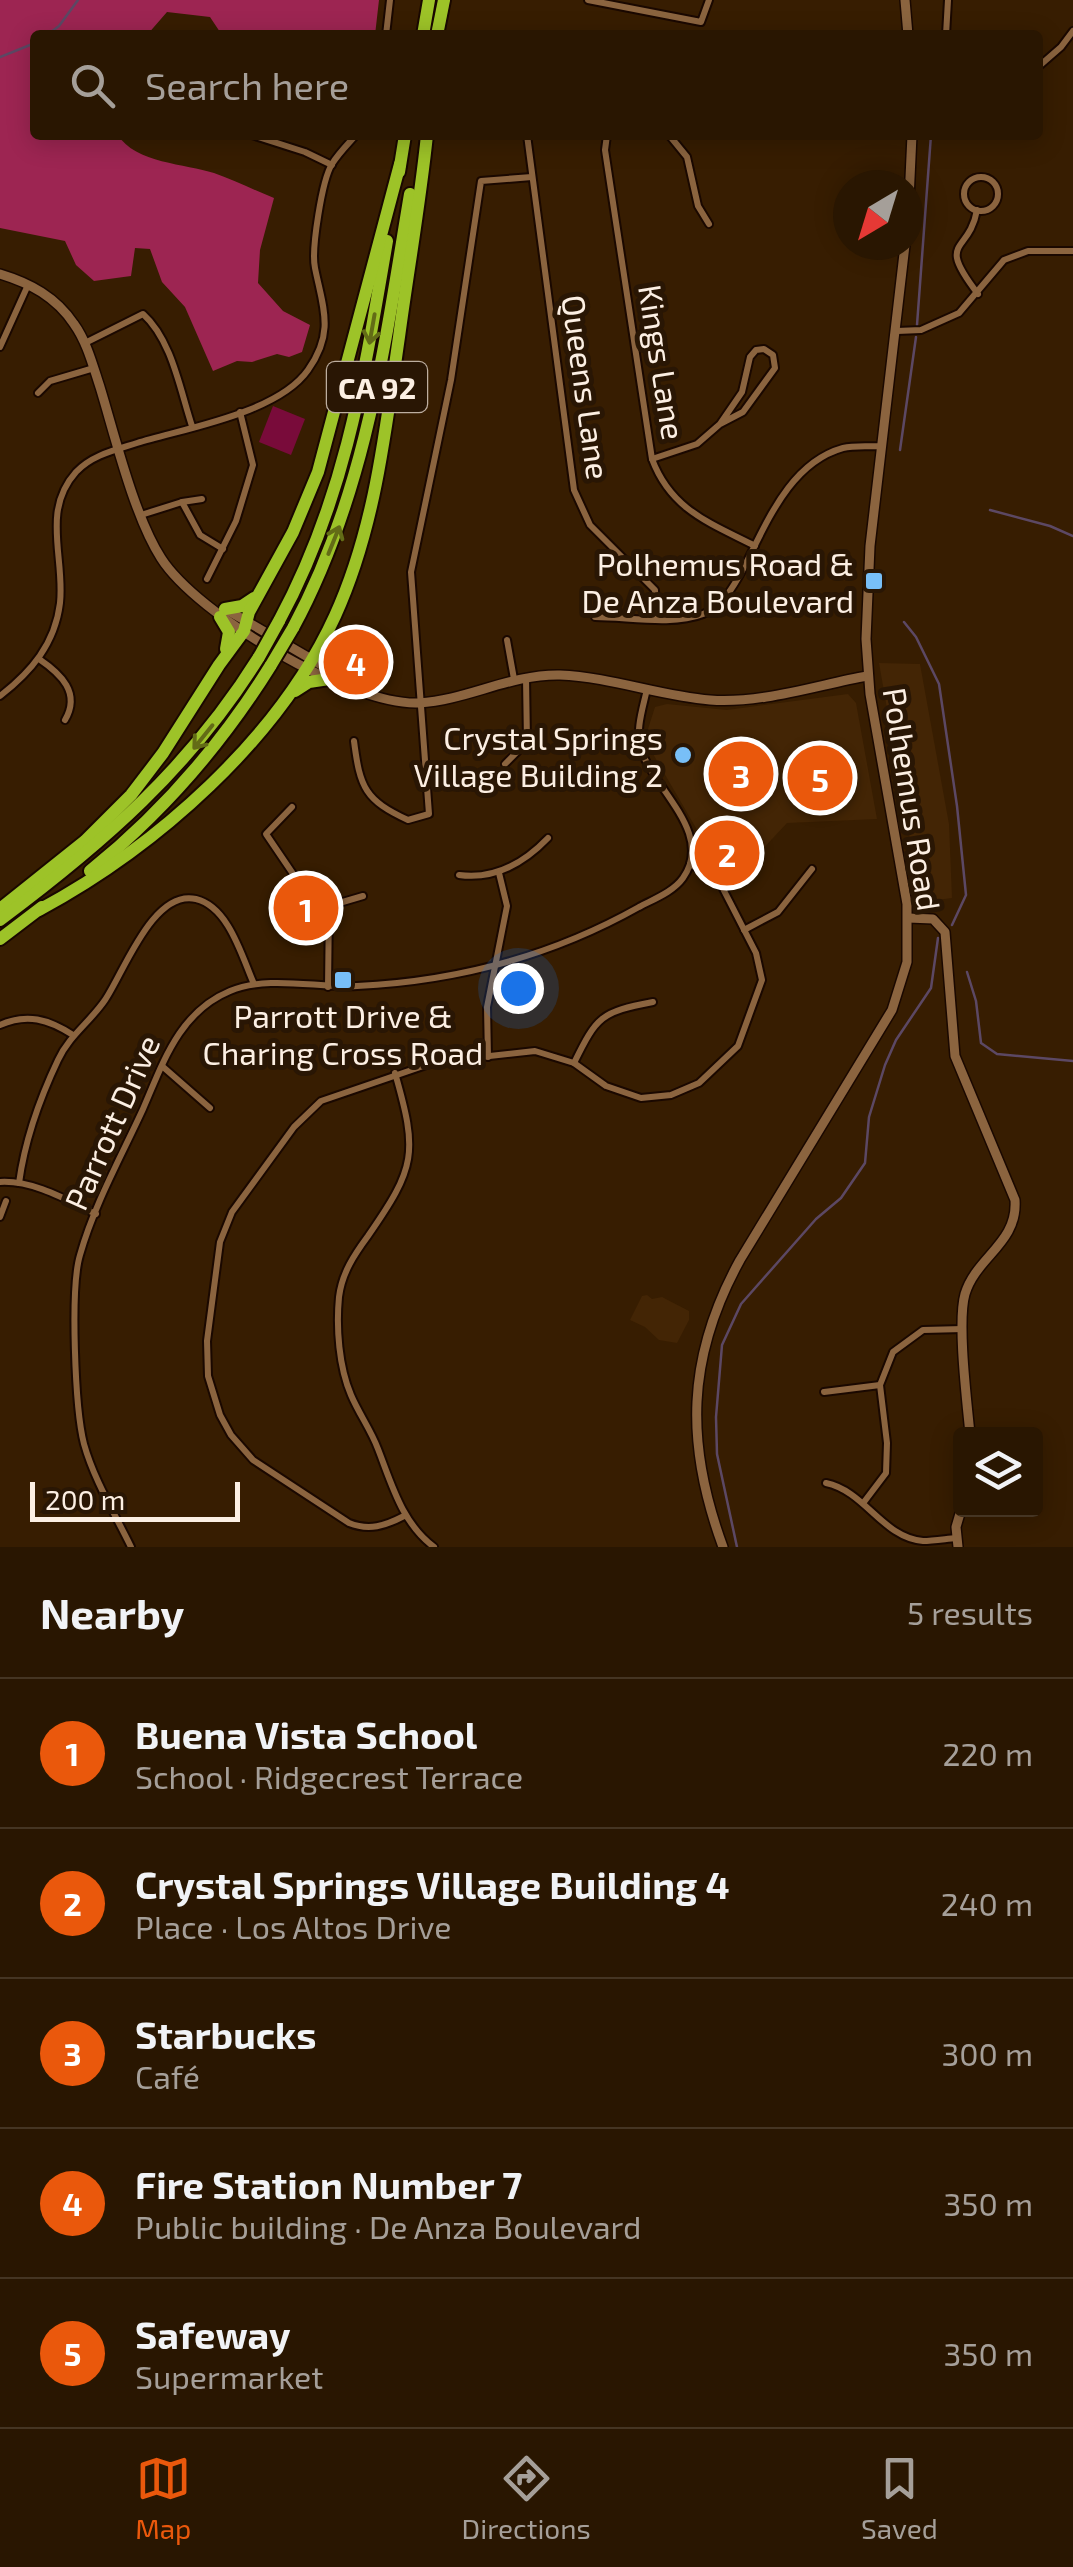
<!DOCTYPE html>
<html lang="en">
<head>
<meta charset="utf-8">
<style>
	:root { --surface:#291601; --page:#352310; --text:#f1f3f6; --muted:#a59f99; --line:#453523; --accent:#ea580c }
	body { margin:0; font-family:"Exo 2",sans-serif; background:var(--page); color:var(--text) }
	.controls { position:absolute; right:30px; bottom:30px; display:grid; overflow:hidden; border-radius:10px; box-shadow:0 5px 25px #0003 }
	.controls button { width:90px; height:90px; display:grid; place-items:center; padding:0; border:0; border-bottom:2px solid var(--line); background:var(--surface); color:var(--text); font:50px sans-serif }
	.compass { position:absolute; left:833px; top:170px; width:90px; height:90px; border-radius:50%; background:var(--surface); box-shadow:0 5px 25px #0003; rotate:218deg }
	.scale { position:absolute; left:30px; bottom:25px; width:210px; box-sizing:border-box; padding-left:10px; border:5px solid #fcefe3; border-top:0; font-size:28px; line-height:35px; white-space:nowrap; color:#fcefe3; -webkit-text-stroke:8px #291604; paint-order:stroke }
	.you { position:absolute; left:518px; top:988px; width:35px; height:35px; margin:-25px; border:8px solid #fff; border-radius:50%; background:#1a73e8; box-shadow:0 0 0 15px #1a73e833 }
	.badge { display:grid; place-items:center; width:65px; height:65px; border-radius:50%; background:var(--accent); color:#fff; font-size:32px; font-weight:700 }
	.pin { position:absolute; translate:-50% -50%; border:5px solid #fff; box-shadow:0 2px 10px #0006 }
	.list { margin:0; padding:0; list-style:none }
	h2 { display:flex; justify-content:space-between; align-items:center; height:130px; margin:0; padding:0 40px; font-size:42px }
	h2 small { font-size:32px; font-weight:400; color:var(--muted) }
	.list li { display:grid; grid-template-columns:65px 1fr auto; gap:30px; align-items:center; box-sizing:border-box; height:150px; padding:0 40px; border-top:2px solid var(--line) }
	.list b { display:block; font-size:38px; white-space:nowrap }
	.list p { margin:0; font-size:32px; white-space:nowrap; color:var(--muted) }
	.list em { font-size:32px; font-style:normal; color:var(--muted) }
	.icon { flex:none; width:55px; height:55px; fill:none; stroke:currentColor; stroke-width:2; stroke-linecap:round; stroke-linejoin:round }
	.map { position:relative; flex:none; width:1073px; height:1547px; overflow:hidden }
	.search { position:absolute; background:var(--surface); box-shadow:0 5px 25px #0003; left:30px; right:30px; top:30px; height:110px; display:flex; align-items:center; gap:25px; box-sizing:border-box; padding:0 35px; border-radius:10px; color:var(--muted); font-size:38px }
	.sheet { height:880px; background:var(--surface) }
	nav { display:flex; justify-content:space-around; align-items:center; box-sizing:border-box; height:140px; border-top:2px solid var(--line); background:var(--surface); font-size:28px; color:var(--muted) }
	nav a { display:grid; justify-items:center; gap:5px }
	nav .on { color:var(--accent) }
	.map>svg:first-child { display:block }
	.built { fill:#432505 }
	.green { fill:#790b3a }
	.forest { fill:#9d2552 }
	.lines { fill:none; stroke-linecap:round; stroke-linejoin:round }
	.stream { stroke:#5c4864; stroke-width:2.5 }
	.street-casing { stroke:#1a0800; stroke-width:10 }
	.secondary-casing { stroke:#1a0800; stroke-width:12 }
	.highway-casing { stroke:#1a0800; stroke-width:16 }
	.street { stroke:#8b643f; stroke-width:6 }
	.secondary { stroke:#8b643f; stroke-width:9 }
	.highway { stroke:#9dc328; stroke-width:12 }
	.highway-bridge-casing { stroke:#1a0800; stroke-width:16; stroke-linecap:butt }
	.highway-bridge { stroke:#9dc328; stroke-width:12 }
	.oneway { stroke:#636c16 }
	.poi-dot { fill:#78bff7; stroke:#291604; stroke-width:4 }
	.labels { text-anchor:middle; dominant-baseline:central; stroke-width:10; stroke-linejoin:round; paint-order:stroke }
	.shield { fill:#291604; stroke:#bdaea0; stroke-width:2.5 }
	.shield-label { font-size:30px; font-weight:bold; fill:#fcefe3 }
	.street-label { font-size:32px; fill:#fcefe3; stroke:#291604 }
	.poi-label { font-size:32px; fill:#fcefe3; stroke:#291604; text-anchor:end }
</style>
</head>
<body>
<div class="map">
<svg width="1073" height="1547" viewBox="0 0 1073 1547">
	<rect width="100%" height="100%" fill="#371d01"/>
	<g class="built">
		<polygon points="879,663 920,664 949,824 952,898 921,902"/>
		<polygon points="848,694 856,703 877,819 787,823 730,884 721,870 703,859 696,828 649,747 648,729 655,707 667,704 727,710"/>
		<polygon points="647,1295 652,1299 662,1297 689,1311 689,1320 677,1343 659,1340 645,1327 630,1320 642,1296"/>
	</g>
	<polygon class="green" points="273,406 305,419 291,455 259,442"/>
	<path class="forest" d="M0,0H379L375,35H222L210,17L167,12L147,35H35V135H118C135,163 186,164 214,173C234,180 254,190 274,198L260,250L258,283L283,311L310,325L302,352L289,357L277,354L252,362L237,361L213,371L185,307L162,282L150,249L135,248L131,276L94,281L76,265L65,241L0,228Z"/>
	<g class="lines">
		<g class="stream">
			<polyline points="47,35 59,26 78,0"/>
			<polyline points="0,57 35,43"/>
			<polyline points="917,325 931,135"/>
			<polyline points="900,450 916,337"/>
			<polyline points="990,510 1050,526 1073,536"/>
			<polyline points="904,622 916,637 939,684 957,806 966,895 952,925"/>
			<polyline points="967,972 976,1001 981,1043 997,1054 1073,1061"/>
			<polyline points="737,1547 717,1454 716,1417 722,1345 741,1304 816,1219 841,1198 865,1163 869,1117 885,1065 896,1040 931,988 938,938"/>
		</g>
		<g class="street-casing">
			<g id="street">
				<polyline points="588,0 701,22 709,0"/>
				<polyline points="386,35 390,0"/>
				<polyline points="946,35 948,0"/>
				<polyline points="1038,67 1061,47 1073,31"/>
				<polyline points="252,135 305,152 332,165"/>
				<polyline points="527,135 574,490 590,525 655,590 656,618"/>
				<path d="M607,135L605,150L652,459C671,510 710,523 755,546"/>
				<polyline points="669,135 687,157 698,206 709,224"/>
				<circle cx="981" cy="194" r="17"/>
				<path d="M977,210C969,255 935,238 978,294"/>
				<polyline points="897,331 921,330 959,313 1004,260 1028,251 1073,251"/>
				<path d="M85,343L143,314C172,340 180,390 192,426"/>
				<polyline points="0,347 28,285"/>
				<polyline points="38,393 50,381 94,368"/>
				<polyline points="652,459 697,444 720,424 743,412 775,368 773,355 764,349 756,350 750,357 742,392 720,424"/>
				<polyline points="182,502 202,499"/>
				<polyline points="141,515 182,502 200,535 223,549"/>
				<polyline points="207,579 236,521 253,465 240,412"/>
				<path d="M595,617C628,617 672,626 703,614C722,607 734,586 743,569C766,525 789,463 843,448C855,445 870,447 882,446"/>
				<polyline points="507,640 514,679"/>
				<path d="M39,659C61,674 81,693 65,720"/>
				<path d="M0,696C31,672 55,644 60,603C65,558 41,511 76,472C92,455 115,450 137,443C186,428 278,413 308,370C335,332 323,308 315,268C311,250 322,180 332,164C338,154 348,144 356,135"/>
				<path d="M354,741C360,788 365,800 408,820L429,814L411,572L451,380L481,181L532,177"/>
				<polyline points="505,764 527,742 526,678"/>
				<polyline points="292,807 266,834 306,893 329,906 363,896"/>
				<path d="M459,875C495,880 524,863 548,838"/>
				<polyline points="744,930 778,912 812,869"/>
				<polyline points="328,987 329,906"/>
				<path d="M0,1025C27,1013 48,1019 73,1035"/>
				<polyline points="488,1057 487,1007 507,906 499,873"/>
				<path d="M574,1063C597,1016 601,1012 653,1002"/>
				<polyline points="162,1066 210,1108"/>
				<path d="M395,1073C418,1153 416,1167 368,1236C354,1255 342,1273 339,1297C336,1328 339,1367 351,1395C359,1414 371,1430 378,1449C392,1485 402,1523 434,1547"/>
				<path d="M0,1182C33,1180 67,1200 96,1214"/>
				<path d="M19,1183C25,1139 39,1100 58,1060C69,1036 90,1022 105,1000C124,972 153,889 196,899C229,907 242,957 254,984"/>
				<polyline points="0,1217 6,1201"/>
				<polyline points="824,1392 880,1385"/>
				<path d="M826,1483C865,1491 883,1538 923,1541C933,1541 945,1539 956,1538"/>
				<polyline points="864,1502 886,1473 887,1443 880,1385 893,1352 923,1330 963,1329"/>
				<path d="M404,1516C385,1526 369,1531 349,1523L253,1460L231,1435L220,1415L208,1376L207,1341L220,1242L232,1212L294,1127L321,1101L435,1062L535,1051L574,1063L606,1086L641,1098L671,1095L699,1083L738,1046L762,980L756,953L718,879L690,864"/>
				<path d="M131,1547C115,1514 94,1480 84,1444C75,1409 70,1288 80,1255C94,1205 121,1157 143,1109C163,1063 179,1012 230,991C269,975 316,988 357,986C457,981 552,956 639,907C654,899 673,892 683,878C715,833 653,789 641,749C635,730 643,708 647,689"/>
			</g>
		</g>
		<g class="secondary-casing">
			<g id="secondary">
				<polyline points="905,0 908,35"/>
				<polyline points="908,221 912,135"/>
				<path d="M0,274C30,283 56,297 74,324C87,342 93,366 100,387C115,436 134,516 161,558C197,615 351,706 419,703C468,700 510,674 560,675C611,677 660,696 710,700C761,704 817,685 867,676"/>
				<polyline points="227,610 330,670"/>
				<path d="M908,918L933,919L945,932L955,1056L1015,1200C1018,1243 976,1257 965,1294C957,1322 967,1402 970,1434"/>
				<path d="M723,1547C685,1444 686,1358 740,1260L892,1010L907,962V904L870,694L866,639L870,546L905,245"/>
				<polyline points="958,1547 956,1527 961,1510"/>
			</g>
		</g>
		<g class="highway-casing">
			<g id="highway">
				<polyline points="423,35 429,0"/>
				<polyline points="437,35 444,0"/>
				<polyline points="399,172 405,135"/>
				<polyline points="225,609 242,606 254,598"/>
				<polyline points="220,617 229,632 226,649"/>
				<path d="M279,621C345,499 364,376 387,241"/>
				<path d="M293,628C366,493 385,343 410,194"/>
				<polyline points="327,641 326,661 333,672"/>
				<polyline points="295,691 309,682 329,679"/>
				<path d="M90,871C162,813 222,744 271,665"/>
				<polyline points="0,909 85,841 131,795 163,753 219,665 244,631 249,612 293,532 318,472 400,164"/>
				<path d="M39,910C156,847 279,739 335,616C375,528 385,433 399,337C408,270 420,203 427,135"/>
				<path d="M0,920C103,843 190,768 259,657"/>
				<polyline points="0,939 42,907"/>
			</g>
		</g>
		<use href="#street" class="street"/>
		<use href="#secondary" class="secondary"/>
		<use href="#highway" class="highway"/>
		<g class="highway-bridge-casing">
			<g id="highway-bridge">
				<polyline points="259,657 279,621"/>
				<polyline points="271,665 293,628"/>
			</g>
		</g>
		<use href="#highway-bridge" class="highway-bridge"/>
	</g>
	<defs><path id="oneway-shaft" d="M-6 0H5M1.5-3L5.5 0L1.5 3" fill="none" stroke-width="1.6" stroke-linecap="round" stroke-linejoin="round" transform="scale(2.5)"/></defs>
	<g class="oneway">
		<use href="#oneway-shaft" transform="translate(372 329) rotate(100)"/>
		<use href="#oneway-shaft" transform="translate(334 540) rotate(-68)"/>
		<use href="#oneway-shaft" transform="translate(203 737) rotate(129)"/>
	</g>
	<g class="poi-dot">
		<rect x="864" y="571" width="20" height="20" rx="5"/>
		<circle cx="683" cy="755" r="10"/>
		<rect x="333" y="970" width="20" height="20" rx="5"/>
	</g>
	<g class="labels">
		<rect class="shield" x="327" y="362" width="100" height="50" rx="8"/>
		<g class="shield-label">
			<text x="377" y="387">CA 92</text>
		</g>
		<g class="street-label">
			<text transform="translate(663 362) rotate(81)">Kings Lane</text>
			<text transform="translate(587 387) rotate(82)">Queens Lane</text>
			<text transform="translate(913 799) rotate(81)">Polhemus Road</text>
			<text transform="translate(111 1122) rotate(-66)">Parrott Drive</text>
		</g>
		<g class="poi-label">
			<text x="854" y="563">Polhemus Road &amp;<tspan x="854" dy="37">De Anza Boulevard</tspan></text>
			<text x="663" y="737">Crystal Springs<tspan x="663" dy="37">Village Building 2</tspan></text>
			<text x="343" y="1015" text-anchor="middle">Parrott Drive &amp;<tspan x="343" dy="37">Charing Cross Road</tspan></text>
		</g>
	</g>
</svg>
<div class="controls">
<button><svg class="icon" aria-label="layers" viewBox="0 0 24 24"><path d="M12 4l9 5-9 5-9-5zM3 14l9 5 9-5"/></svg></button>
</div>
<svg class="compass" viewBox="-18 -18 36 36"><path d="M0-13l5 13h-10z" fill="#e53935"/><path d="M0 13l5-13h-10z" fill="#a59f99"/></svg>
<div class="scale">200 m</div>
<div class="you"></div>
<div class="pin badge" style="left:306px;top:908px">1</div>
<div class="pin badge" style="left:727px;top:853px">2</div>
<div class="pin badge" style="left:741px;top:774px">3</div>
<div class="pin badge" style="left:356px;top:662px">4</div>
<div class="pin badge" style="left:820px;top:778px">5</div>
<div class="search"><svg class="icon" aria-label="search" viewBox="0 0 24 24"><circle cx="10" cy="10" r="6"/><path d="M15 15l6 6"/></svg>Search here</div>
</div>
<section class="sheet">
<h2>Nearby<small>5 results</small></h2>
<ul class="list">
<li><span class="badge">1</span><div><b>Buena Vista School</b><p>School · Ridgecrest Terrace</p></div><em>220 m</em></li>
<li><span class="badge">2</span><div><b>Crystal Springs Village Building 4</b><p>Place · Los Altos Drive</p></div><em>240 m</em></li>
<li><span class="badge">3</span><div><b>Starbucks</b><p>Café</p></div><em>300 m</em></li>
<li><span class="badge">4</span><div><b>Fire Station Number 7</b><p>Public building · De Anza Boulevard</p></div><em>350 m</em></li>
<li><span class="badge">5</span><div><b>Safeway</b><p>Supermarket</p></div><em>350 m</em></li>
</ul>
</section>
<nav>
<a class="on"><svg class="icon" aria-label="map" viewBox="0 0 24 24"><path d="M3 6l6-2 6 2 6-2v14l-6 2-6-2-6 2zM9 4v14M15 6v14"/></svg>Map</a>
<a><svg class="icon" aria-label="directions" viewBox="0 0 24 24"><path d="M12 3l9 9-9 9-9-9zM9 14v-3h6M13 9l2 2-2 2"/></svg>Directions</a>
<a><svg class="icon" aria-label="saved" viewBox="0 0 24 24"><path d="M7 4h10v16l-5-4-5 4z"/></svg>Saved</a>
</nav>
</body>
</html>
